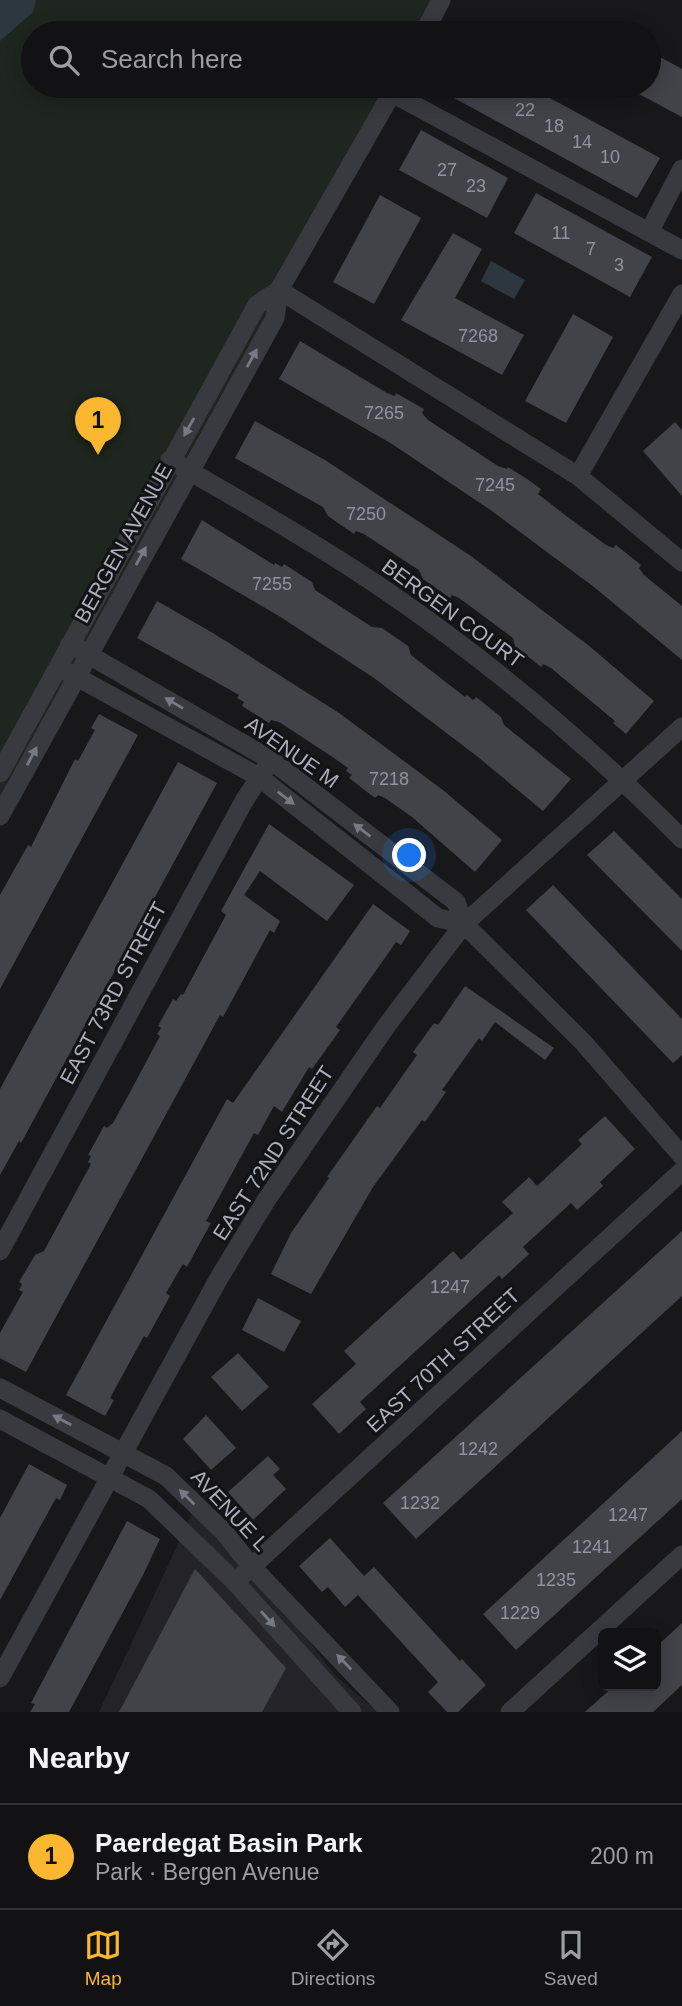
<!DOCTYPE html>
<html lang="en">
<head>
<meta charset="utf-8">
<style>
	:root { --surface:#121214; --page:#1f2022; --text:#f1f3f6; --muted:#9c9ea0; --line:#313234; --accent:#fbb730 }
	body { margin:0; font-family:Helvetica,sans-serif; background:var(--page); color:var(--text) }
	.controls { position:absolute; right:21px; bottom:21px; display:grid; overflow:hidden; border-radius:10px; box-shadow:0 4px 18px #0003 }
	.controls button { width:63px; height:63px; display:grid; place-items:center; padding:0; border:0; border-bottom:2px solid var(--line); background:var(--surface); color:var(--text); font:35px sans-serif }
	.you { position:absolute; left:410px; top:856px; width:24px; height:24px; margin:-18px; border:5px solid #fff; border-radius:50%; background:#1a73e8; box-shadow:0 0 0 10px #1a73e833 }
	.badge { display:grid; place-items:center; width:46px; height:46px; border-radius:50%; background:var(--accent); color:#111; font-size:23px; font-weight:700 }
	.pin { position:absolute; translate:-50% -58px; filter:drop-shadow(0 2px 4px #0008) }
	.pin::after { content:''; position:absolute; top:37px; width:24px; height:21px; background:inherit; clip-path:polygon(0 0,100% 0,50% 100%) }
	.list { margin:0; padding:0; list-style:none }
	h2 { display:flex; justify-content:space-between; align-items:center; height:91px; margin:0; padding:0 28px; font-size:30px }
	h2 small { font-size:23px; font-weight:400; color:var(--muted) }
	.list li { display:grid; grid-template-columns:46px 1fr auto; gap:21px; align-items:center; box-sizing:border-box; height:105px; padding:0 28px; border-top:2px solid var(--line) }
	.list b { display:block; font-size:26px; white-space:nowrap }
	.list p { margin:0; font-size:23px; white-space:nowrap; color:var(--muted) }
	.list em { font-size:23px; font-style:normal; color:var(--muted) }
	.icon { flex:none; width:38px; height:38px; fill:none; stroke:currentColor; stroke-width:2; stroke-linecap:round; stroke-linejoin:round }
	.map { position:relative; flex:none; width:682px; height:1712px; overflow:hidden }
	.search { position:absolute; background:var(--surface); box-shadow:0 4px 18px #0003; left:21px; right:21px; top:21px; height:77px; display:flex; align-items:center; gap:18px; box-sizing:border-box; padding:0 24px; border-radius:38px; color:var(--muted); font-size:26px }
	.sheet { height:196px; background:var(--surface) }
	nav { display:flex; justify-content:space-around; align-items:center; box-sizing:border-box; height:98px; border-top:2px solid var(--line); background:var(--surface); font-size:19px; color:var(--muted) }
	nav a { display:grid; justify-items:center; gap:4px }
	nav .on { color:var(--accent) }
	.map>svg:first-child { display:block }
	.built { fill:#242428 }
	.green { fill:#1e261f }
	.water { fill:#2d3740 }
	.building { fill:#424348 }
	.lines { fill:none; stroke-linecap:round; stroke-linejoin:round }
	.minor { stroke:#393a40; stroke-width:19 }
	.oneway { fill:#777a84 }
	.labels { text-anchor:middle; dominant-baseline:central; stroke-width:6; stroke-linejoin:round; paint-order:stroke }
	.number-label { font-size:18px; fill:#90949e }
	.street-label { font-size:21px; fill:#aaafbb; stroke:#131316 }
</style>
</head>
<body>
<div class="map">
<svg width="682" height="1712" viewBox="0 0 682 1712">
	<rect width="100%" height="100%" fill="#18181b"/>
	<polygon class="built" points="196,1506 251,1566 335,1675 377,1712 99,1712"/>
	<polygon class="green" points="3,0 442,0 424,33 33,33 33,86 396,86 0,818 0,5"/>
	<g class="water">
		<polygon points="0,0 36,0 33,12 0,41"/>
		<polygon points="491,261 525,280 514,299 481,281"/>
	</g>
	<g class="building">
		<polygon points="649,51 682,69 682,117 624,86 649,86"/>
		<polygon points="432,86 528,86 660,158 637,198"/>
		<polygon points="421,130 508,178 487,218 399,170"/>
		<polygon points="536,193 652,257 630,297 514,233"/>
		<polygon points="380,195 421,218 374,304 333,282"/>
		<polygon points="453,233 482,249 455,298 524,335 502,375 401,320"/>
		<polygon points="573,314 613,337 566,423 525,401"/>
		<polygon points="300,341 387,393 395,396 396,393 424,409 422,413 428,420 498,466 507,469 508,467 527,479 541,489 538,494 565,515 606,545 613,548 616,545 641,565 639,568 644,575 682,606 682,660 594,587 489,509 392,444 279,379"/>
		<polygon points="255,421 325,460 471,556 588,645 654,701 626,734 613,723 615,721 551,668 543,664 541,667 515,646 513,638 459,598 452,595 450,598 423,579 419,570 405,561 364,534 356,531 354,534 328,516 323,507 235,458"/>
		<polygon points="675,422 682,430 682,496 643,451"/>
		<polygon points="202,520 274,565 275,563 282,567 284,564 312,582 315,590 372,627 382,628 408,646 411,655 465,697 467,695 473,700 476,697 501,717 504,725 571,779 543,811 478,757 374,678 279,616 181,559"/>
		<polygon points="157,601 213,633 339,713 443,790 502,840 475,872 412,817 385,798 378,795 375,798 349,778 352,775 346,771 348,768 334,758 279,722 271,720 269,723 242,706 244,702 237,698 239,695 225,687 137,638"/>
		<polygon points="99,714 138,735 0,989 0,895 28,845 31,847 75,759 78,761 95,730 91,728"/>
		<polygon points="178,762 217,783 21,1143 19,1141 0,1175 0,1089"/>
		<polygon points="269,824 354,885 327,921 260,871 244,895 280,921 274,933 270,930 223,1017 220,1015 26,1372 0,1358 0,1333 23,1292 19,1290 22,1284 19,1282 35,1255 44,1251 91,1164 88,1162 91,1156 88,1155 104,1126 107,1128 113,1123 129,1094 160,1036 157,1034 161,1028 158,1026 173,999 176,1001 181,994 183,995 199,965 226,915 221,911"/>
		<polygon points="614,831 682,899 682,951 587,855"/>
		<polygon points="553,885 682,1019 682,1055 673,1063 526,910"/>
		<polygon points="373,904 410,931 401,945 396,942 387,955 336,1027 340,1030 312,1069 309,1067 282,1112 274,1106 258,1135 254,1133 206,1221 211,1223 195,1252 187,1267 183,1264 166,1293 170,1296 147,1338 144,1336 110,1398 114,1400 105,1416 66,1395 227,1099 233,1103"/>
		<polygon points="465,986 554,1048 545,1060 495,1022 482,1041 479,1038 442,1090 446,1092 425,1122 422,1120 373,1187 311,1294 271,1274 291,1233 329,1178 327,1177 377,1106 380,1108 417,1055 413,1052 434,1023 438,1025"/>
		<polygon points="605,1116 635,1149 600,1182 603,1186 577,1210 571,1203 523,1247 529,1254 502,1279 499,1275 360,1402 366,1409 339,1434 312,1404 356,1364 344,1351 453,1251 461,1260 488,1235 513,1213 502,1202 529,1177 537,1186 582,1144 578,1140"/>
		<polygon points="682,1231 682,1296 416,1539 383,1503"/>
		<polygon points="258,1298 301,1321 284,1352 242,1330"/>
		<polygon points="238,1353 269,1387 242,1411 211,1377"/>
		<polygon points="206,1415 236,1448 211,1470 183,1439"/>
		<polygon points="682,1431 682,1499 516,1650 483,1614"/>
		<polygon points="268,1456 280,1469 273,1475 286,1489 253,1520 228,1492"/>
		<polygon points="29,1464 67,1485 60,1500 56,1498 0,1600 0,1518"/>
		<polygon points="127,1521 160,1539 143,1575 69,1712 30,1712 35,1704 31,1703"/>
		<polygon points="330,1538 364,1576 374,1567 460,1661 462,1659 486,1685 458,1712 447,1712 428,1692 438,1682 358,1595 345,1607 328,1587 322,1592 299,1566"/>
		<polygon points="195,1569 286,1668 262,1712 119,1712"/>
		<polygon points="682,1623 682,1685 653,1712 585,1712 614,1686 656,1686 656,1647"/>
	</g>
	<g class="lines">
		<g class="minor">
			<polyline points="424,33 441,0"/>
			<polyline points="392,93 682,250"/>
			<polyline points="649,232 682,169"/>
			<polyline points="279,290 578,476 682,562"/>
			<path d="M170,460C239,500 309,539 376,584C487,659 588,744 682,839"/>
			<polyline points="578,476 682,294"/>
			<polyline points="70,644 271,760 456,902 464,924 583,1042 682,1156"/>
			<polyline points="66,671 259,777 438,918 464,924"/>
			<polyline points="0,773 257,305 279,290"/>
			<polyline points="0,816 275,318 279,290 396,86"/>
			<polyline points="0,1251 244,801 271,760"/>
			<polyline points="0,1388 166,1476 224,1532 251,1566 390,1712"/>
			<polyline points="0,1419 149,1499 235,1582 352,1712"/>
			<polyline points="235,1582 682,1171"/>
			<polyline points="0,1678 219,1278 267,1199 387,1025 464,924 682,727"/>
			<polyline points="510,1712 682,1555"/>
		</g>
	</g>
	<defs><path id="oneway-solid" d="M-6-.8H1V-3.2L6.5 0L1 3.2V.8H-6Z" transform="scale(1.75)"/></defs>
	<g class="oneway">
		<use href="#oneway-solid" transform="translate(252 358) rotate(-61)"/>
		<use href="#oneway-solid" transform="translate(189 427) rotate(119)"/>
		<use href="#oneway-solid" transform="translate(141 556) rotate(-61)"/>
		<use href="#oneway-solid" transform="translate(174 703) rotate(-149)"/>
		<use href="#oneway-solid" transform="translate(32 756) rotate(-62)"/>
		<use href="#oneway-solid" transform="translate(286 798) rotate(38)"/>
		<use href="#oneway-solid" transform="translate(362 830) rotate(-143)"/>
		<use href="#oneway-solid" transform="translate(62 1420) rotate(-152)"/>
		<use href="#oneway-solid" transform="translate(187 1497) rotate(-135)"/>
		<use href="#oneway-solid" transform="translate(268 1619) rotate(48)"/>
		<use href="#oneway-solid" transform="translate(344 1662) rotate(-134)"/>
	</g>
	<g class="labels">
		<g class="number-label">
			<text x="525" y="110">22</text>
			<text x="554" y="126">18</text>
			<text x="582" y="142">14</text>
			<text x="610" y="157">10</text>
			<text x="447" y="170">27</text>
			<text x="476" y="186">23</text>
			<text x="561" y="233">11</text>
			<text x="591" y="249">7</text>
			<text x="619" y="265">3</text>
			<text x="478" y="336">7268</text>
			<text x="384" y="413">7265</text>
			<text x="495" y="485">7245</text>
			<text x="366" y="514">7250</text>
			<text x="272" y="584">7255</text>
			<text x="389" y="779">7218</text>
			<text x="450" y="1287">1247</text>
			<text x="478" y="1449">1242</text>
			<text x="420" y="1503">1232</text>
			<text x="628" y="1515">1247</text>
			<text x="592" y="1547">1241</text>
			<text x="556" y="1580">1235</text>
			<text x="520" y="1613">1229</text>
		</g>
		<g class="street-label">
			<text transform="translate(123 543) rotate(-61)">BERGEN AVENUE</text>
			<text transform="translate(453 613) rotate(36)">BERGEN COURT</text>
			<text transform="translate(292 752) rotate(35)">AVENUE M</text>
			<text transform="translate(113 993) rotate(-62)">EAST 73RD STREET</text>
			<text transform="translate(273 1153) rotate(-57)">EAST 72ND STREET</text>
			<text transform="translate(443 1360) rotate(-43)">EAST 70TH STREET</text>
			<text transform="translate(230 1510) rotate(47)">AVENUE L</text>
		</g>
	</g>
</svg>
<div class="controls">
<button><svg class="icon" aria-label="layers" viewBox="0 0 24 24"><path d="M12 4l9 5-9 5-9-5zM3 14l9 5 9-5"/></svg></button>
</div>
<div class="you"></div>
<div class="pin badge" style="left:98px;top:455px">1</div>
<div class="search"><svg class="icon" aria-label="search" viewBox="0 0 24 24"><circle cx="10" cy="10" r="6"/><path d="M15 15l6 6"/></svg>Search here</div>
</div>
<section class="sheet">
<h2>Nearby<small></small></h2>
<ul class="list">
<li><span class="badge">1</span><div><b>Paerdegat Basin Park</b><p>Park · Bergen Avenue</p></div><em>200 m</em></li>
</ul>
</section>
<nav>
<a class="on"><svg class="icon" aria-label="map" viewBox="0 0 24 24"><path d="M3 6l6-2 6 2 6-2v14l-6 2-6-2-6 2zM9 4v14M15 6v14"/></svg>Map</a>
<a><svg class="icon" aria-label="directions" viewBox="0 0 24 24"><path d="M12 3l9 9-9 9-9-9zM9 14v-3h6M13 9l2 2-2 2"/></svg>Directions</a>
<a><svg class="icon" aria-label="saved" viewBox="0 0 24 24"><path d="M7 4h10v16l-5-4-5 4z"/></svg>Saved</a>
</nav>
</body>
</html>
